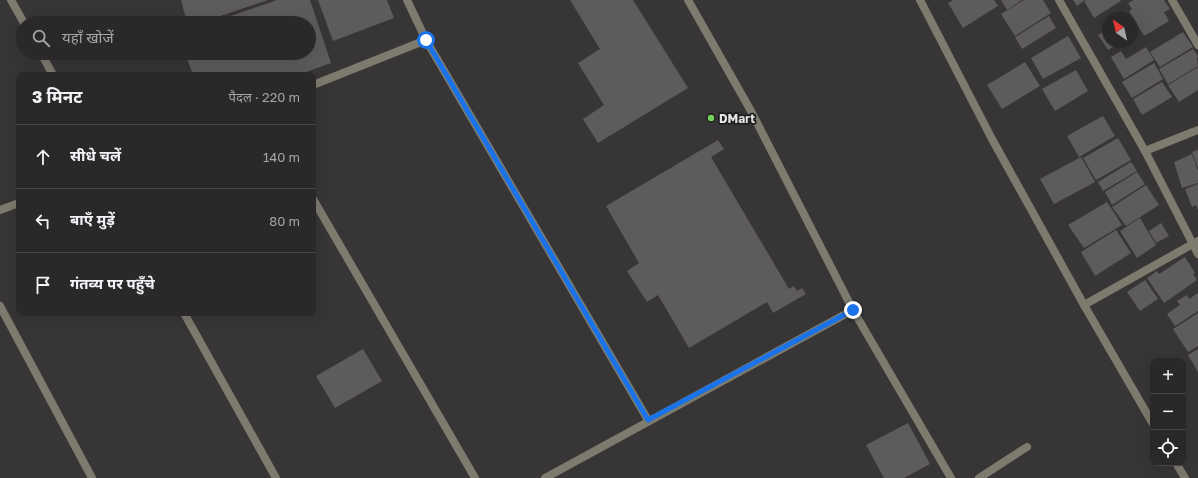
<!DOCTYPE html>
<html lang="hi">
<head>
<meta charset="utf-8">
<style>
	:root { --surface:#2a2829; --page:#323031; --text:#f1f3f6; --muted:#a5a6a8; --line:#464446 }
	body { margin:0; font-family:"Golos Text","Noto Sans Devanagari",sans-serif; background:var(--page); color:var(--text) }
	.controls { position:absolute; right:12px; bottom:12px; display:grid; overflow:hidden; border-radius:8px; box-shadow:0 4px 16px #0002 }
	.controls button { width:36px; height:36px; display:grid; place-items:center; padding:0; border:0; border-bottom:1px solid var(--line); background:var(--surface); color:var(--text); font:20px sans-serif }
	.compass { position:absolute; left:1102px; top:12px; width:36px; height:36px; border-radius:50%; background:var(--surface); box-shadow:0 4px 16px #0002; rotate:326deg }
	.stop { position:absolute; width:12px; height:12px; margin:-9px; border:3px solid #1a73e8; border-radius:50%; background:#fff }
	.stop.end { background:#1a73e8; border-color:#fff; box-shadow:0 1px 4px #0008 }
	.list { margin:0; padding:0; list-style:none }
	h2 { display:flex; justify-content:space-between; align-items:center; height:52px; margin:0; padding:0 16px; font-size:17px }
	h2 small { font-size:13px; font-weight:400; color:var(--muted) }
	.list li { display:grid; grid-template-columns:26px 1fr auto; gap:12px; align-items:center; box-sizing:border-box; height:64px; padding:0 16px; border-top:1px solid var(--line) }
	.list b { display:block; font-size:15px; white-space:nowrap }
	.list em { font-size:13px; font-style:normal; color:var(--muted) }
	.icon { flex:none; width:22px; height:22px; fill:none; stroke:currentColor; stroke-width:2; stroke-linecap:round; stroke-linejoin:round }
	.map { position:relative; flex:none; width:1198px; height:478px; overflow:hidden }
	.search { position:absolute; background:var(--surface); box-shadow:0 4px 16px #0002; left:16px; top:16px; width:300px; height:44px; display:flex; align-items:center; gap:10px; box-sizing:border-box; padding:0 14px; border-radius:22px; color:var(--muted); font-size:15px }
	.panel { position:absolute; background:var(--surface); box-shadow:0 4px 16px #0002; left:16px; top:72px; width:300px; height:244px; border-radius:8px }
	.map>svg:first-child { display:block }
	.building { fill:#5e5b5e }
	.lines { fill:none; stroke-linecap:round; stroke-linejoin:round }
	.lane { stroke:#7c7b6d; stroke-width:8 }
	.street { stroke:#7c7b6d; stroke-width:8 }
	.route { stroke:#1a73e8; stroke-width:5 }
	.poi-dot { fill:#75d25b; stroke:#1e1d1e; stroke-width:1.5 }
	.labels { text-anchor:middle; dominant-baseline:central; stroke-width:3.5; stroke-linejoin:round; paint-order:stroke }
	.poi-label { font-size:12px; font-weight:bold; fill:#e4e3e4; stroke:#1e1d1e; text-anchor:start }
</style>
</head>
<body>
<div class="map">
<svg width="1198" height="478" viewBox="0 0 1198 478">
	<rect width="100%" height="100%" fill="#383537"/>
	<g class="building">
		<polygon points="181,0 268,0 199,23 187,23"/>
		<polygon points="277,0 310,0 331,63 298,75 193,75 185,53 309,53 309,23 211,23"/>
		<polygon points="318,0 387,0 394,18 333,41"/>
		<polygon points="570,0 633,0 688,88 598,143 583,119 604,105 578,63 600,49"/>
		<polygon points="953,0 994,0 998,6 963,28 948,3"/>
		<polygon points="1001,0 1022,0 1007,10"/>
		<polygon points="1024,0 1043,0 1051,13 1015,36 1001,14"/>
		<polygon points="1073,0 1085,0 1077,6"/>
		<polygon points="1087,0 1120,0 1121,1 1094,18 1084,1"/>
		<polygon points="1134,0 1164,0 1170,9 1164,12 1169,21 1144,36 1129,11 1132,9 1128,3"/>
		<polygon points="1049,16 1056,28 1022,49 1015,37"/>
		<polygon points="1108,29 1108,42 1121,42 1108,50 1098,35"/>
		<polygon points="1183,32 1193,47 1160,67 1150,52"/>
		<polygon points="1068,36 1081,58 1043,79 1031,58"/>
		<polygon points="1146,47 1154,60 1124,79 1111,57 1121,51 1126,59"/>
		<polygon points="1193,49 1198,56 1197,59 1198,66 1168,84 1159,69"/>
		<polygon points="1025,62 1040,86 1002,109 987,85"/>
		<polygon points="1154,63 1163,79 1132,98 1122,82"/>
		<polygon points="1198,67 1198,90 1179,102 1168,85"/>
		<polygon points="1076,70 1088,91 1055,111 1042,89"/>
		<polygon points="1162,82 1172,97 1142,115 1133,99"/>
		<polygon points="1103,116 1115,136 1079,157 1067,136"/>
		<polygon points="1118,138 1131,160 1096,180 1083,158"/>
		<polygon points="718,140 724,149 711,157 789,289 794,286 797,291 802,288 806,294 773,313 767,302 689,348 658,295 647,302 627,271 639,263 606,206"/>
		<polygon points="1198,150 1198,168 1192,152"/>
		<polygon points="1192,154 1198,171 1198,183 1182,188 1174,162"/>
		<polygon points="1081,157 1095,182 1054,204 1040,179"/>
		<polygon points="1131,162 1137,171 1103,191 1098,182"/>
		<polygon points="1137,172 1145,184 1112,205 1105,192"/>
		<polygon points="1198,184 1198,210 1196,205 1192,207 1185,189"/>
		<polygon points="1146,185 1159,205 1126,226 1112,207"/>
		<polygon points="1107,202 1122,225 1084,248 1068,225"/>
		<polygon points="1140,218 1156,245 1137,258 1120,231"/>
		<polygon points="1161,223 1169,236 1156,243 1149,231"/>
		<polygon points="1116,230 1131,253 1095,276 1081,252"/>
		<polygon points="1185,257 1195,273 1193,274 1197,280 1164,303 1147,278 1157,271 1159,274"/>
		<polygon points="1145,280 1158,299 1140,311 1127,292"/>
		<polygon points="1198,293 1198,311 1175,326 1167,314 1180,305 1177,301 1187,295 1189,299"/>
		<polygon points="1198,313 1198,346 1188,352 1173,329"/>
		<polygon points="363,349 382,381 335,408 316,376"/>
		<polygon points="1198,349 1198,372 1188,355"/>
		<polygon points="908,423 930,464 904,478 884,478 866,445"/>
	</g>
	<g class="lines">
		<g class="lane">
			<polyline points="1084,305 1153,424"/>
			<polyline points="1176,463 1185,478"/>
		</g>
		<g class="street">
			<polyline points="11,0 24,23"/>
			<polyline points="407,0 426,40 648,420"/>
			<polyline points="688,0 751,111 853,310 951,478"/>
			<polyline points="920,0 992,139 1084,305 1198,241"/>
			<polyline points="1059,0 1145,151 1198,254"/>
			<polyline points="1172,0 1198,45"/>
			<polyline points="41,53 53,75"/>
			<polyline points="313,85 426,40"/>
			<polyline points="1145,151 1198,130"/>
			<polyline points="313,199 475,478"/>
			<polyline points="0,210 19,203"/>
			<polyline points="0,306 92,478"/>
			<polyline points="184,313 276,478"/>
			<polyline points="545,478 853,310"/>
			<polyline points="979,478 1027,447"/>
		</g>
	</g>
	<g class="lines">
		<polyline class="route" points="426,40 648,420 853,310"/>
	</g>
	<circle class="poi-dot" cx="711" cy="118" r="4"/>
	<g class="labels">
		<g class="poi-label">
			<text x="719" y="118">DMart</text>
		</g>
	</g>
</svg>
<div class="controls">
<button>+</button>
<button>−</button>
<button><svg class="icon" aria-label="locate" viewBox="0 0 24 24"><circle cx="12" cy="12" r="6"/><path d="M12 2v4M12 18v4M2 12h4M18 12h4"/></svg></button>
</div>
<svg class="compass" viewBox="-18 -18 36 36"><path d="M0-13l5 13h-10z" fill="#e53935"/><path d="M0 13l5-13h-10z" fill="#a5a6a8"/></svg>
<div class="stop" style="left:426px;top:40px"></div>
<div class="stop end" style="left:853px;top:310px"></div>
<div class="search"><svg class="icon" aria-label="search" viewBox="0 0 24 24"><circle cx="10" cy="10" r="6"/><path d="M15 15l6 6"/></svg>यहाँ खोजें</div>
<section class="panel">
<h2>3 मिनट<small>पैदल · 220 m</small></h2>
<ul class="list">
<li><svg class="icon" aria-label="ahead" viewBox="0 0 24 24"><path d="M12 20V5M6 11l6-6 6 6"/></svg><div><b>सीधे चलें</b></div><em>140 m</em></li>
<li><svg class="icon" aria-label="left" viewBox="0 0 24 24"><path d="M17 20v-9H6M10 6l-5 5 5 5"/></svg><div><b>बाएँ मुड़ें</b></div><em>80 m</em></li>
<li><svg class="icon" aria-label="arrive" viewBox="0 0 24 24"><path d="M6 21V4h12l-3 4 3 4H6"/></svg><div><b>गंतव्य पर पहुँचे</b></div></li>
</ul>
</section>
</div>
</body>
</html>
